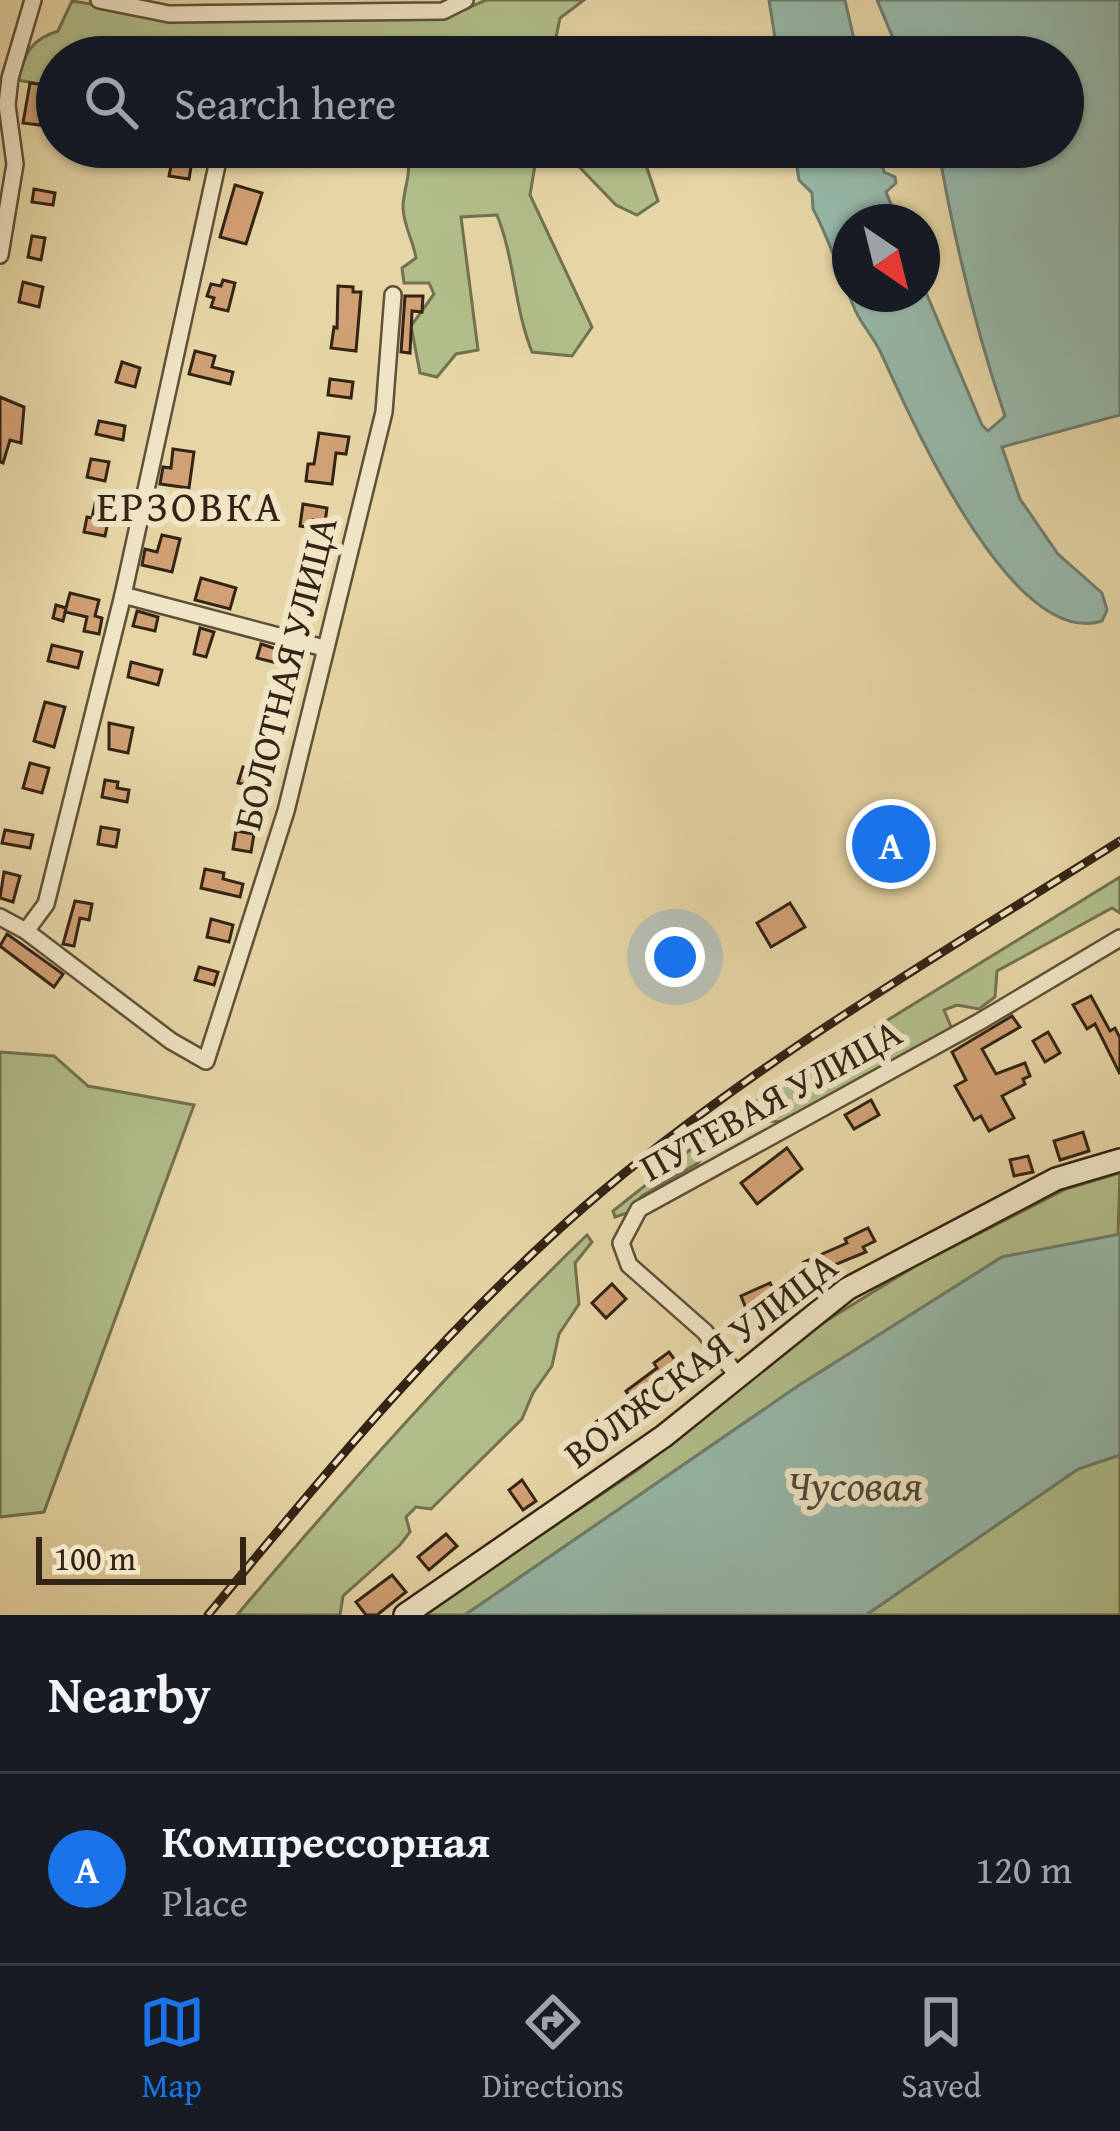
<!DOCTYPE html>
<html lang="en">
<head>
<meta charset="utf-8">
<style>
	:root { --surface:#171b24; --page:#242831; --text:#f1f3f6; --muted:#9ea1a6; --line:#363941; --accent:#1a73e8 }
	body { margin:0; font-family:"Gentium Book Plus",serif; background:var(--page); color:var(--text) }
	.compass { position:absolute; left:832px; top:204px; width:108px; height:108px; border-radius:50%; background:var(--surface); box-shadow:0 3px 9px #0004; rotate:145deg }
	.scale { position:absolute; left:36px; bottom:30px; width:210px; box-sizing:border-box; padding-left:12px; border:6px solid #332415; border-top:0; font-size:33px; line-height:42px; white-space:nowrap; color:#332415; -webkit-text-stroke:9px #efe4c4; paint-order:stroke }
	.you { position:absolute; left:675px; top:957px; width:42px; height:42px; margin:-30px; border:9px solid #fff; border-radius:50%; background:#1a73e8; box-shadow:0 0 0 18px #1a73e833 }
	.badge { display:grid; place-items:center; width:78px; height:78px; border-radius:50%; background:var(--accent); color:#fff; font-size:39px; font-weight:700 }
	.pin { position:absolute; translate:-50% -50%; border:6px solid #fff; box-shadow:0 3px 12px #0006 }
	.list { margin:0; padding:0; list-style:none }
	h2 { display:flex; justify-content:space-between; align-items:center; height:156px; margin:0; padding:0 48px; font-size:51px }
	h2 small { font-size:39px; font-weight:400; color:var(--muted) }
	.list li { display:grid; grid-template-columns:78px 1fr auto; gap:36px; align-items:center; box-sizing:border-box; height:192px; padding:0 48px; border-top:3px solid var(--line) }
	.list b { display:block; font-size:45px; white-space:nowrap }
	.list p { margin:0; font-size:39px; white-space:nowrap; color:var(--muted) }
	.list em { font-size:39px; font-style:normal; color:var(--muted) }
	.icon { flex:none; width:66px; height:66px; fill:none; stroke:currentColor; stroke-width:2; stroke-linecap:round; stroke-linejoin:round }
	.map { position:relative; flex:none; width:1120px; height:1615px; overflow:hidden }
	.search { position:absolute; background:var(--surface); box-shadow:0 3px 9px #0004; left:36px; right:36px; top:36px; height:132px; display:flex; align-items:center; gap:30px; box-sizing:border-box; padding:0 42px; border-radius:66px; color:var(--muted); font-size:45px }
	.sheet { height:348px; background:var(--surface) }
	nav { display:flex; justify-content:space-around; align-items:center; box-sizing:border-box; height:168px; border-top:3px solid var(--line); background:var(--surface); font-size:33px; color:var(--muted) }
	nav a { display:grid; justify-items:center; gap:6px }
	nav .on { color:var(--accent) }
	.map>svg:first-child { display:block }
	.green { fill:#b1be8a; stroke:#727150; stroke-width:3 }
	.water { fill:#96b8a9; stroke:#6e7d6e; stroke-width:3 }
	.building { fill:#d1a075; stroke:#332415; stroke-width:3 }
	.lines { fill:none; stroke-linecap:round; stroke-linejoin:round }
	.street-casing { stroke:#605039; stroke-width:20 }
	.secondary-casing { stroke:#332415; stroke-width:26 }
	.street { stroke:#efe4c4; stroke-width:15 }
	.secondary { stroke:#efe4c4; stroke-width:21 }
	.rail-casing { stroke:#332415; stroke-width:9 }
	.rail { stroke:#efe4c4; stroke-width:4.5; stroke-dasharray:14; stroke-linecap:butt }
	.labels { text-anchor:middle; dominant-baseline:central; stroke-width:12; stroke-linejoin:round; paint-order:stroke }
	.street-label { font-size:39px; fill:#332415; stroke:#efe4c4 }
	.neighbourhood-label { font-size:42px; letter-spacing:3px; fill:#332415; stroke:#efe4c4 }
	.water-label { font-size:42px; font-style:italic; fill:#4c493a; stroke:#efe4c4 }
</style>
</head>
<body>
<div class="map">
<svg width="1120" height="1615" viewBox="0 0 1120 1615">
	<rect width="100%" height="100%" fill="#e6d5a5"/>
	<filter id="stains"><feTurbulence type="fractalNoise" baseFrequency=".00167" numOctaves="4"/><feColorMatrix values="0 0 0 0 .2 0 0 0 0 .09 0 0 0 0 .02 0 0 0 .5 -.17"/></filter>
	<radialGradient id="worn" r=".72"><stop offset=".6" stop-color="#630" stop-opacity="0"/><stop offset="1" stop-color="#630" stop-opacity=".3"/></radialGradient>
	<g class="green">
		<path d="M486,0H584L560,18L553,52L560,57H57V81L40,84L18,80C25,53 30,40 58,31L72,1L179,18L447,17Z"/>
		<path d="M415,147L439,154L440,147H538L530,195L592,327L572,356L532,352C514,307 515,260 497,215L461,217L478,350L456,354L437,377L420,373L411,326L434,294L429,283H404L402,268L416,258C413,240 404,227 403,208C403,189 412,175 407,156Z"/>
		<polygon points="560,147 640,147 658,201 637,215 616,205"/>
		<polygon points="1120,877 1120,913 1112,908 997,971 995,997 979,1009 957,1005 944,1010 952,1029 785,1122 766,1121 717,1137 698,1163 642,1196 627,1213 615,1217 613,1211 735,1114"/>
		<polygon points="0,1052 54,1056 88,1086 194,1105 44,1512 0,1517"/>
		<polygon points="1120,1173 1118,1236 1002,1257 798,1386 465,1615 421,1615 639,1469 813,1329 917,1265 1066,1189"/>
		<path d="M587,1235L592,1242L575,1263L579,1304L559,1334L552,1366L533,1393L522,1419L431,1509L416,1507L406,1517L410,1532L400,1545L343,1596L340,1615H237C349,1483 463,1355 587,1235Z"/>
		<polygon points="1120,1455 1120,1615 866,1615 1078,1469"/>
	</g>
	<g class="water">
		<polygon points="769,0 845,0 858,57 778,57"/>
		<path d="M877,0H1120V415L1002,447L1020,499L1058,554L1102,593L1107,610L1102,621C1011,650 910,416 880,351C873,337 863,326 856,312C841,278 831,242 813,209L812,193L799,180L794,147H878L884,172L895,177L896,183L886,192L898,222H850V294H922V283L982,425L988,431L1005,416C975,328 954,239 938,147H1063V57H901Z"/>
		<polygon points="1120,1234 1120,1455 1078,1469 866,1615 465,1615 798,1386 1002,1257"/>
	</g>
	<g class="building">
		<polygon points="30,83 52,86 40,125 23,123"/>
		<polygon points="174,152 193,155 189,179 169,176"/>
		<polygon points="235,185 262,193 246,244 220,237"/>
		<polygon points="34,189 55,193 53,205 32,202"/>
		<polygon points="32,236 45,238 41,260 28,257"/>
		<polygon points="223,280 235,283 228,311 211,307 214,298 207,296 211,284 221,286"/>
		<polygon points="23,282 43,287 39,307 19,302"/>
		<polygon points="338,286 353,287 353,292 361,292 356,351 331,348 334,327 337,328"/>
		<polygon points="405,296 423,296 422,312 412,311 410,353 401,352"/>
		<polygon points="195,351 215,356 212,367 233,372 230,384 189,374"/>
		<polygon points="122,362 140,368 135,387 116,382"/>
		<polygon points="330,379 353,382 351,398 328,395"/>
		<polygon points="0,397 24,407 21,443 10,440 3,463 0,462"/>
		<polygon points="99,421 125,426 123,440 96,434"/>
		<polygon points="319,433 349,437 346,454 336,453 332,484 306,481 308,464 314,464"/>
		<polygon points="173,449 194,452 189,488 160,484 163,467 171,468"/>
		<polygon points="91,459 109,462 105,481 87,477"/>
		<polygon points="97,495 113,498 105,536 84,532 87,517 92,518"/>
		<polygon points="303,504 327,508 325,522 313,520 312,528 300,526"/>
		<polygon points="162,535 180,539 172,572 142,565 145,549 157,552"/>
		<polygon points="201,578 236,588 230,609 195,600"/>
		<polygon points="70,593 99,600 95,616 102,618 99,634 84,631 87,617 65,612 66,609 63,621 53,618 56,605 66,608"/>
		<polygon points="137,611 158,617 155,631 133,626"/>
		<polygon points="200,628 214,632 206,657 194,654"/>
		<polygon points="261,644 295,655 292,667 257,658"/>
		<polygon points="52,645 82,652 78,668 48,661"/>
		<polygon points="131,662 162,670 158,685 128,677"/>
		<polygon points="45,702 65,707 54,747 34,741"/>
		<polygon points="109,723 133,728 128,753 109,749"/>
		<polygon points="30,763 49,768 42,793 23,788"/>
		<polygon points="243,767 264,772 260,788 238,783"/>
		<polygon points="105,780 118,782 117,788 129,790 127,802 102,797"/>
		<polygon points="899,821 912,850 887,866 870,839"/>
		<polygon points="101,827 119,830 116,847 98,844"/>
		<polygon points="5,830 33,835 30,848 2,843"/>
		<polygon points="236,831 254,834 251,852 233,849"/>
		<polygon points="205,869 224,873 223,879 243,884 240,897 201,888"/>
		<polygon points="4,872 20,876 13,902 0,898"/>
		<polygon points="75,901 92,904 89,920 80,918 74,946 63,944"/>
		<polygon points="790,903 805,927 771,947 757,923"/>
		<polygon points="211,919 233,925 229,942 207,937"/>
		<polygon points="7,934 63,974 54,987 0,946"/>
		<polygon points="199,967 218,972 214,985 195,980"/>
		<polygon points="1091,996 1110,1031 1115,1028 1120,1038 1120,1074 1095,1024 1087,1029 1073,1005"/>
		<polygon points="1012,1016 1020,1027 982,1049 996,1074 1025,1063 1030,1076 1023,1079 1025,1084 1002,1096 1014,1118 989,1131 981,1116 974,1120 955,1086 966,1080 952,1052"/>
		<polygon points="1048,1032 1060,1053 1045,1062 1033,1041"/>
		<polygon points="871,1100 879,1115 854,1129 845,1115"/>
		<polygon points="1083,1132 1089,1151 1060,1160 1054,1141"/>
		<polygon points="787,1148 802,1169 757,1204 741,1183"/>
		<polygon points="1028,1156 1033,1172 1014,1176 1010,1160"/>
		<polygon points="868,1228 875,1241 863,1247 866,1252 810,1275 804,1262 847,1243 845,1239"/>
		<polygon points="770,1283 779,1302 749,1316 741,1296"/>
		<polygon points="612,1284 626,1299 606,1318 592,1303"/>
		<polygon points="669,1352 681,1368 651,1391 656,1398 640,1411 626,1391 657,1368 654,1363"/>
		<polygon points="610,1412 621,1428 604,1440 593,1424"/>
		<polygon points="522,1480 536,1501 523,1510 509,1490"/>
		<polygon points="446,1534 457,1546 429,1570 418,1557"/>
		<polygon points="392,1575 406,1592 377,1615 366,1615 356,1602"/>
	</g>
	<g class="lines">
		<g class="street-casing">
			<g id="street">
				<polyline points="99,0 169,14 443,11 465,0"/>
				<polyline points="0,255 15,164 7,105 10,78 33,0"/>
				<polyline points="123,595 324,648"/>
				<polyline points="0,917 26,931 171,1041 206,1061 286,811 384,412 393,295"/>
				<polyline points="26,931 46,904 123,595 221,147"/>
				<polyline points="737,1376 705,1332 629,1265 621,1243 639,1209 979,1022 1120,938"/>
			</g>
		</g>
		<g class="secondary-casing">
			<polyline id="secondary" points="405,1615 664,1436 847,1289 1056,1179 1120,1160"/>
		</g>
		<use href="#street" class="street"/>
		<use href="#secondary" class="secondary"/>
		<g class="rail-casing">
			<path id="rail" d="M208,1615C327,1471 444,1329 585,1206C749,1065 938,956 1120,841"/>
		</g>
		<use href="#rail" class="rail"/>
	</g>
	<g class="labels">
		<g class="street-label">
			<text transform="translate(284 673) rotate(-76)">БОЛОТНАЯ УЛИЦА</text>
			<text transform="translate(770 1099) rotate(-29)">ПУТЕВАЯ УЛИЦА</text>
			<text transform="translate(700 1359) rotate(-37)">ВОЛЖСКАЯ УЛИЦА</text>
		</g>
		<g class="neighbourhood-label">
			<text x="190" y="505">ЕРЗОВКА</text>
		</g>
		<g class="water-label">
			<text x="855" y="1484">Чусовая</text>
		</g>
	</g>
	<rect width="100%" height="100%" filter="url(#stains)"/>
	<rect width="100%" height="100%" fill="url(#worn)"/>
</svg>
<svg class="compass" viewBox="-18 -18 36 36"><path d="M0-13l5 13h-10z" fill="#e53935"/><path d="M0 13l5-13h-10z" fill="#9ea1a6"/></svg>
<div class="scale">100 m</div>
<div class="you"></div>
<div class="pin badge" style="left:891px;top:844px">A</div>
<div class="search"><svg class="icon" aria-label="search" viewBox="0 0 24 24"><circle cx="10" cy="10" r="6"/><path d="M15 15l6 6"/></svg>Search here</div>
</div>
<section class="sheet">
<h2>Nearby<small></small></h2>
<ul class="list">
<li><span class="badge">A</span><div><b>Компрессорная</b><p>Place</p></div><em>120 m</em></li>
</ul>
</section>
<nav>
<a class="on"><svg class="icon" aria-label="map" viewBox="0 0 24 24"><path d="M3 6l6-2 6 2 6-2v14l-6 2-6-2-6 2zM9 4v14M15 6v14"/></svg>Map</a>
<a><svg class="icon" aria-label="directions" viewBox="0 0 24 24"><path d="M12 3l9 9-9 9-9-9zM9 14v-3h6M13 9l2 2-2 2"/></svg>Directions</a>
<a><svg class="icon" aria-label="saved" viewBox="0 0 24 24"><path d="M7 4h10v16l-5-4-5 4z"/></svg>Saved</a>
</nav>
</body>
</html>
